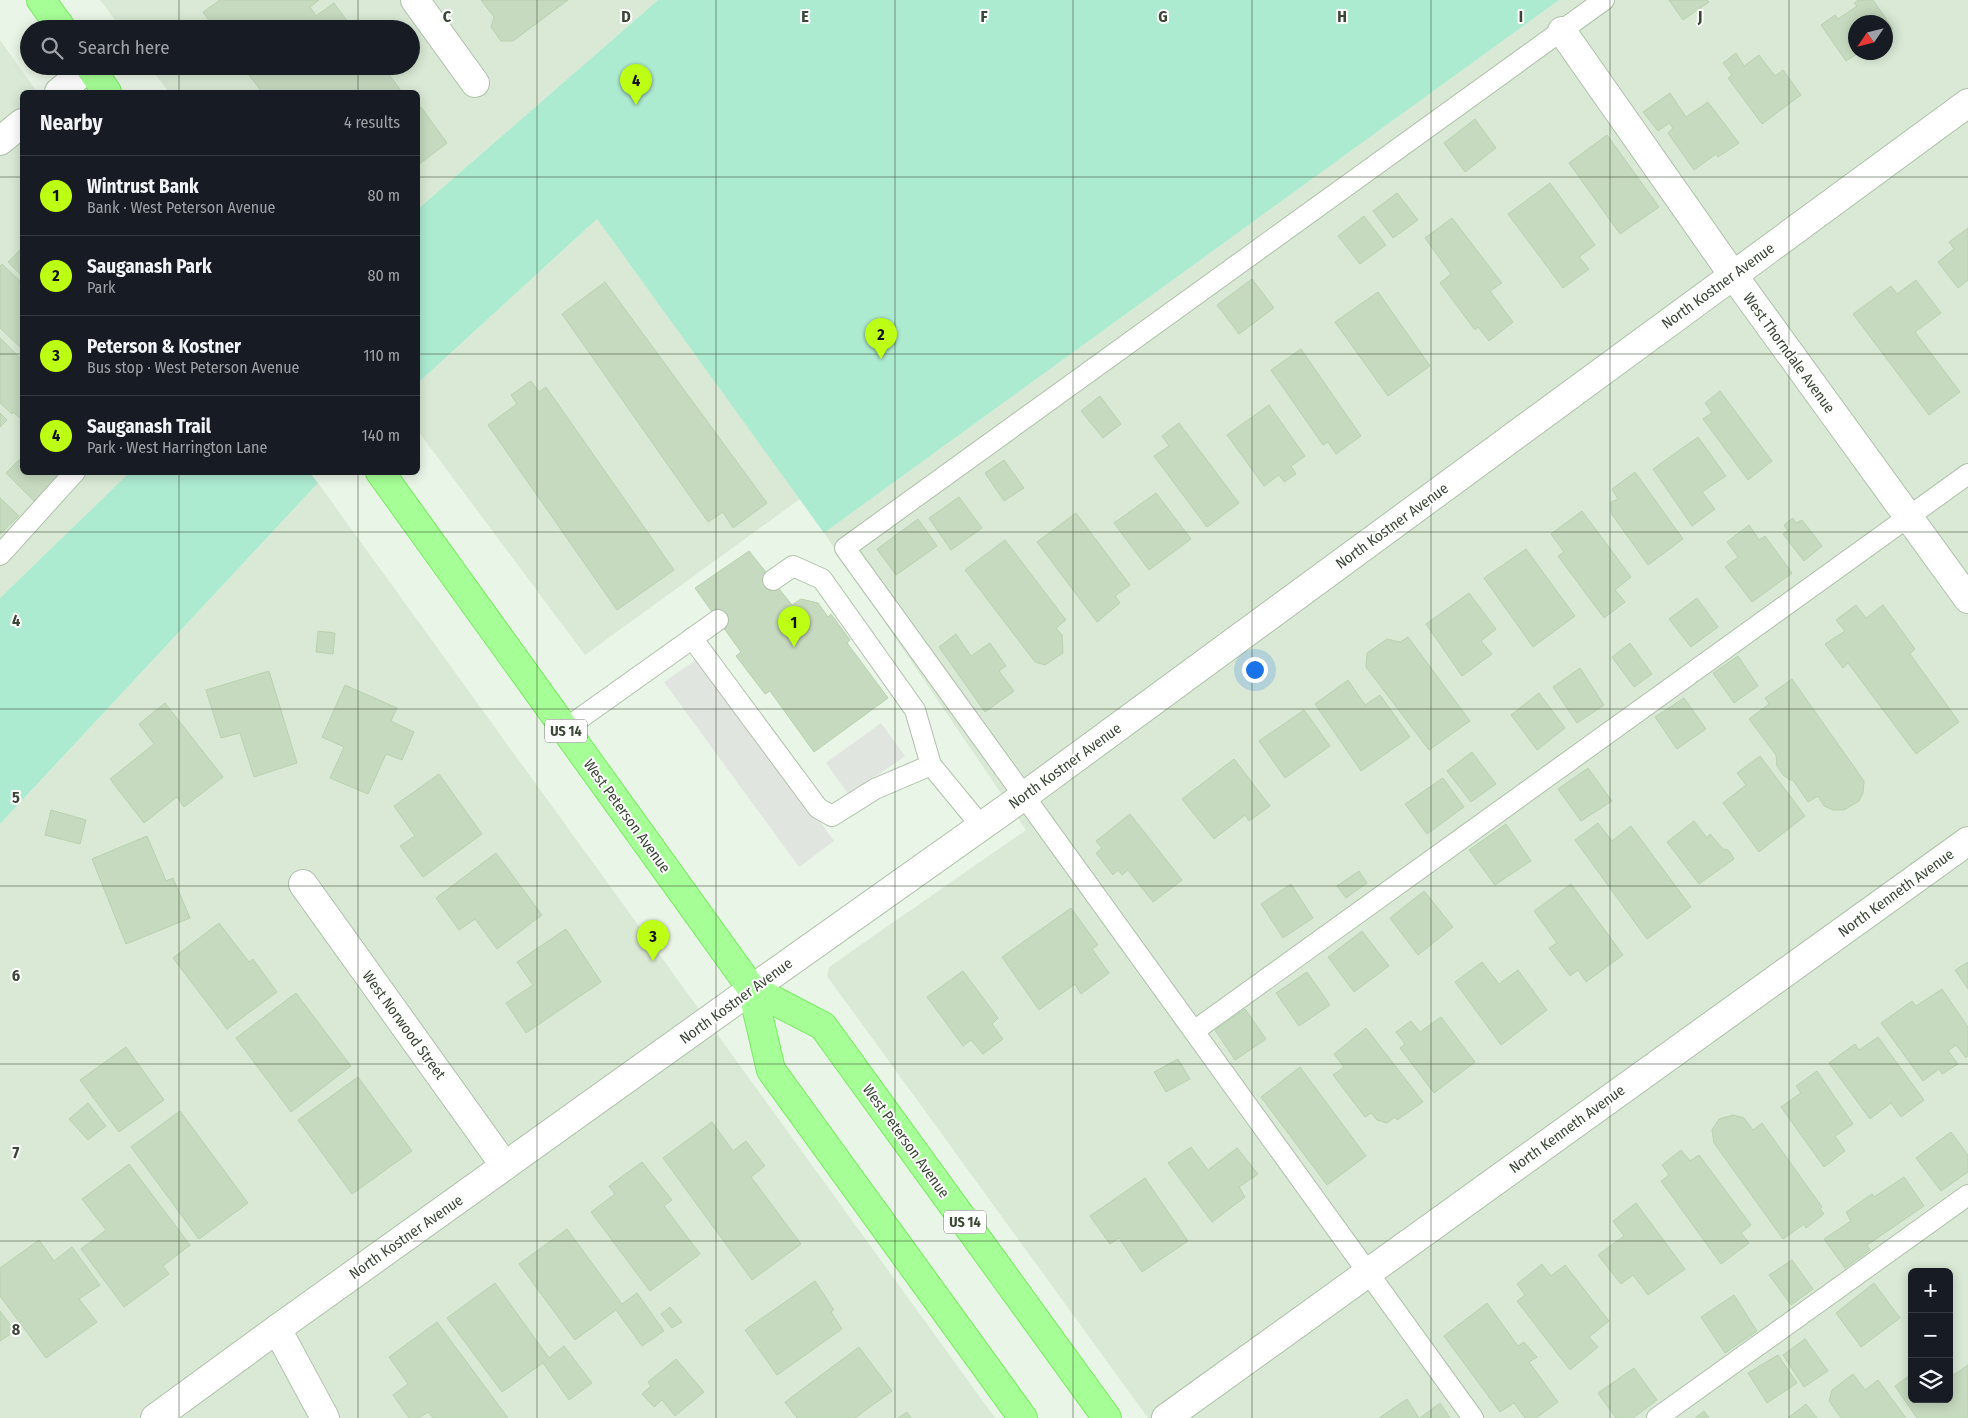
<!DOCTYPE html>
<html lang="en">
<head>
<meta charset="utf-8">
<style>
	:root { --surface:#171b24; --page:#20242c; --text:#f1f3f6; --muted:#9ea1a6; --line:#363941; --accent:#bdff14 }
	body { margin:0; font-family:"Fira Sans Condensed",sans-serif; background:var(--page); color:var(--text) }
	.controls { position:absolute; right:15px; bottom:15px; display:grid; overflow:hidden; border-radius:8px; box-shadow:0 2px 12px #0003 }
	.controls button { width:45px; height:45px; display:grid; place-items:center; padding:0; border:0; border-bottom:1px solid var(--line); background:var(--surface); color:var(--text); font:25px sans-serif }
	.compass { position:absolute; left:1848px; top:15px; width:45px; height:45px; border-radius:50%; background:var(--surface); box-shadow:0 2px 12px #0003; rotate:235deg }
	.you { position:absolute; left:1254px; top:669px; width:18px; height:18px; margin:-12px; border:4px solid #fff; border-radius:50%; background:#1a73e8; box-shadow:0 0 0 8px #1a73e833 }
	.badge { display:grid; place-items:center; width:32px; height:32px; border-radius:50%; background:var(--accent); color:#111; font-size:16px; font-weight:700 }
	.pin { position:absolute; translate:-50% -41px; filter:drop-shadow(0 1px 2px #0008) }
	.pin::after { content:''; position:absolute; top:26px; width:18px; height:15px; background:inherit; clip-path:polygon(0 0,100% 0,50% 100%) }
	.list { margin:0; padding:0; list-style:none }
	h2 { display:flex; justify-content:space-between; align-items:center; height:65px; margin:0; padding:0 20px; font-size:21px }
	h2 small { font-size:16px; font-weight:400; color:var(--muted) }
	.list li { display:grid; grid-template-columns:32px 1fr auto; gap:15px; align-items:center; box-sizing:border-box; height:80px; padding:0 20px; border-top:1px solid var(--line) }
	.list b { display:block; font-size:19px; white-space:nowrap }
	.list p { margin:0; font-size:16px; white-space:nowrap; color:var(--muted) }
	.list em { font-size:16px; font-style:normal; color:var(--muted) }
	.icon { flex:none; width:28px; height:28px; fill:none; stroke:currentColor; stroke-width:2; stroke-linecap:round; stroke-linejoin:round }
	.map { position:relative; flex:none; width:1968px; height:1418px; overflow:hidden }
	.search { position:absolute; background:var(--surface); box-shadow:0 2px 12px #0003; left:20px; top:20px; width:400px; height:55px; display:flex; align-items:center; gap:12px; box-sizing:border-box; padding:0 18px; border-radius:28px; color:var(--muted); font-size:19px }
	.panel { position:absolute; background:var(--surface); box-shadow:0 2px 12px #0003; left:20px; top:90px; width:400px; height:385px; border-radius:8px }
	.map>svg:first-child { display:block }
	.residential { fill:#d9e9d5; fill-rule:evenodd }
	.green { fill:#adebd1 }
	.parking { fill:#e1e5df }
	.building { fill:#c6dabf; stroke:#b8d2ae }
	.lines { fill:none; stroke-linecap:round; stroke-linejoin:round }
	.lane-casing { stroke:#aec1a9; stroke-width:22 }
	.street-casing { stroke:#aec1a9; stroke-width:30 }
	.primary-casing { stroke:#76eb5e; stroke-width:30 }
	.lane { stroke:#fff; stroke-width:20 }
	.street { stroke:#fff; stroke-width:28 }
	.primary { stroke:#a6ff96; stroke-width:28 }
	.grid { fill:none; stroke:#3a4835; stroke-width:1; stroke-opacity:0.55 }
	.labels { text-anchor:middle; dominant-baseline:central; stroke-width:4; stroke-linejoin:round; paint-order:stroke }
	.shield { fill:#fff; stroke:#757f72; stroke-width:1 }
	.shield-label { font-size:14px; font-weight:bold; fill:#3a4835 }
	.street-label { font-size:15px; fill:#3a4835; stroke:#fff }
	.grid-label { font-size:16px; text-anchor:middle; font-weight:bold; fill:#3a4835; stroke:#fff; stroke-width:4; stroke-linejoin:round; paint-order:stroke }
</style>
</head>
<body>
<div class="map">
<svg width="1968" height="1418" viewBox="0 0 1968 1418">
	<rect width="100%" height="100%" fill="#e9f5e7"/>
	<g class="residential">
		<polygon points="100,0 658,0 418,209 418,92 169,92 149,66 411,66 411,29 122,29"/>
		<path d="M1559,0H1968V1418H1148L827,976L829,967L1026,830L824,533ZM1856,22H1886V52H1856ZM1912,1272H1949V1399H1912Z"/>
		<polygon points="0,40 37,92 22,92 22,472 129,473 0,598"/>
		<polygon points="597,219 800,499 585,655 418,431 418,383"/>
		<polygon points="318,483 995,1418 0,1418 0,824"/>
	</g>
	<g class="green">
		<polygon points="658,0 1559,0 824,533 597,219 418,383 418,209"/>
		<polygon points="129,473 310,473 318,483 0,824 0,598"/>
	</g>
	<g class="parking">
		<polygon points="700,657 834,841 799,867 664,682"/>
		<polygon points="881,723 905,756 849,795 826,763"/>
	</g>
	<g class="building">
		<polygon points="220,0 319,0 310,7 316,16 334,3 353,29 215,29 203,12"/>
		<polygon points="481,0 568,0 513,41 501,41 491,27 494,17"/>
		<polygon points="1669,0 1707,0 1709,2 1683,20"/>
		<polygon points="1858,0 1873,0 1893,29 1886,34 1886,22 1856,22 1856,52 1860,52 1846,61 1821,25 1835,15 1838,19 1857,6 1854,3"/>
		<polygon points="1736,53 1744,66 1759,55 1775,76 1783,70 1801,95 1762,124 1728,78 1732,75 1723,63"/>
		<polygon points="242,66 383,66 401,91 399,92 262,92"/>
		<polygon points="1670,93 1686,117 1708,102 1739,143 1718,157 1716,154 1694,170 1668,133 1673,128 1669,123 1658,131 1643,112"/>
		<polygon points="421,107 447,143 418,165 418,109"/>
		<polygon points="1475,119 1496,148 1465,172 1444,143"/>
		<polygon points="1607,135 1659,207 1620,234 1569,163"/>
		<polygon points="1550,183 1595,245 1579,257 1589,269 1563,288 1508,214"/>
		<polygon points="1397,193 1418,220 1393,238 1373,211"/>
		<polygon points="1364,216 1386,245 1360,264 1338,236"/>
		<polygon points="1452,218 1502,283 1490,291 1513,322 1489,341 1478,327 1475,330 1440,283 1451,274 1425,238"/>
		<polygon points="1968,228 1968,280 1958,288 1938,262 1954,249 1949,242"/>
		<polygon points="22,248 22,276 8,262"/>
		<polygon points="2,264 22,283 22,349 0,328 0,266"/>
		<polygon points="1252,279 1274,308 1239,334 1217,305"/>
		<polygon points="1916,280 1941,313 1915,332 1960,392 1929,415 1853,314 1891,286 1897,294"/>
		<polygon points="605,282 767,503 733,528 723,512 708,522 562,314"/>
		<polygon points="1378,292 1430,366 1388,396 1335,322"/>
		<polygon points="0,338 22,360 22,416 20,418 13,412 12,414 0,403"/>
		<polygon points="1301,349 1361,436 1336,454 1328,442 1323,445 1271,370"/>
		<polygon points="531,381 539,392 546,387 674,570 617,610 488,425 517,404 511,395"/>
		<polygon points="1720,391 1772,461 1748,480 1703,419 1712,413 1705,403"/>
		<polygon points="1100,396 1121,424 1103,438 1081,411"/>
		<polygon points="1269,405 1305,456 1291,466 1296,474 1284,482 1279,475 1264,486 1227,435"/>
		<polygon points="0,413 7,420 0,427"/>
		<polygon points="1179,423 1239,503 1207,527 1154,456 1169,446 1162,436"/>
		<polygon points="1698,437 1726,476 1702,492 1715,509 1692,526 1653,469"/>
		<polygon points="22,457 22,472 62,474 34,501 6,473"/>
		<polygon points="1004,460 1024,488 1004,501 985,473"/>
		<polygon points="1635,472 1683,539 1648,565 1611,513 1611,502 1618,499 1612,489"/>
		<polygon points="1156,493 1191,539 1149,570 1114,523"/>
		<polygon points="959,497 982,528 951,550 929,518"/>
		<polygon points="0,498 19,516 0,534"/>
		<polygon points="1582,511 1631,577 1615,590 1625,602 1604,618 1558,556 1564,552 1551,534"/>
		<polygon points="1076,513 1130,585 1115,596 1120,603 1097,622 1037,542"/>
		<polygon points="1793,518 1796,523 1802,520 1822,546 1804,561 1783,534 1788,531 1784,525"/>
		<polygon points="918,519 937,546 896,575 877,549"/>
		<polygon points="1749,525 1759,540 1765,536 1792,573 1752,602 1725,567 1738,557 1727,542"/>
		<polygon points="1005,540 1066,620 1056,628 1062,635 1063,653 1045,665 1035,662 965,570"/>
		<polygon points="1526,549 1575,616 1533,647 1484,578"/>
		<polygon points="749,551 792,605 801,599 818,603 828,617 831,614 850,640 847,643 888,698 814,752 770,691 765,694 736,656 741,652 695,588"/>
		<polygon points="1469,593 1496,629 1481,641 1492,654 1462,676 1426,624"/>
		<polygon points="1697,598 1718,627 1691,647 1669,619"/>
		<polygon points="1856,605 1866,618 1883,605 1915,649 1910,654 1959,722 1916,754 1848,663 1843,668 1825,644 1845,631 1836,620"/>
		<polygon points="318,631 335,633 333,654 316,652"/>
		<polygon points="956,634 971,656 990,643 1006,666 999,671 1014,691 985,712 939,647"/>
		<polygon points="1408,637 1470,721 1429,750 1366,667 1367,653 1387,639 1400,642"/>
		<polygon points="1630,643 1652,674 1634,687 1612,657"/>
		<polygon points="1738,656 1758,686 1734,703 1713,673"/>
		<polygon points="1580,668 1604,705 1577,723 1553,687"/>
		<polygon points="269,671 297,763 254,777 240,733 221,738 206,690"/>
		<polygon points="1792,679 1864,781 1863,793 1859,801 1844,810 1833,810 1824,806 1818,796 1808,802 1793,780 1790,780 1783,775 1777,766 1776,755 1749,719 1769,704 1765,698"/>
		<polygon points="1348,680 1365,705 1380,695 1410,737 1361,771 1315,704"/>
		<polygon points="345,685 397,708 391,721 414,732 402,760 386,754 368,794 330,778 344,747 322,737"/>
		<polygon points="1539,693 1565,728 1537,750 1511,715"/>
		<polygon points="1684,698 1706,729 1677,749 1655,717"/>
		<polygon points="165,703 223,777 184,807 177,797 144,823 110,779 154,744 139,724"/>
		<polygon points="1304,710 1330,746 1285,778 1259,741"/>
		<polygon points="1472,752 1496,784 1471,802 1447,771"/>
		<polygon points="1760,756 1805,816 1759,852 1723,803 1746,785 1737,773"/>
		<polygon points="1234,759 1270,806 1249,821 1245,815 1214,839 1182,799"/>
		<polygon points="1588,768 1612,801 1581,821 1558,789"/>
		<polygon points="439,774 482,834 423,877 400,846 415,836 394,806"/>
		<polygon points="1443,778 1464,807 1427,834 1405,804"/>
		<polygon points="51,810 86,820 80,844 45,835"/>
		<polygon points="1130,814 1182,880 1153,902 1128,870 1122,875 1118,870 1113,875 1096,853 1102,848 1096,841"/>
		<polygon points="1694,821 1707,838 1710,834 1724,850 1726,849 1730,852 1734,859 1699,884 1667,842"/>
		<polygon points="1598,823 1612,841 1631,826 1691,907 1647,939 1575,840"/>
		<polygon points="1506,824 1531,861 1495,885 1469,850"/>
		<polygon points="147,836 166,881 173,878 190,918 126,944 92,859"/>
		<polygon points="496,853 542,915 497,949 475,919 459,930 436,898"/>
		<polygon points="1359,871 1367,883 1346,898 1337,886"/>
		<polygon points="1291,884 1313,918 1283,938 1261,904"/>
		<polygon points="1571,884 1623,955 1586,982 1578,970 1570,976 1549,948 1557,943 1534,911"/>
		<polygon points="1424,891 1453,927 1418,955 1390,918"/>
		<polygon points="1071,908 1098,945 1092,949 1109,973 1081,994 1075,984 1039,1010 1002,957"/>
		<polygon points="219,923 249,962 253,959 277,992 227,1029 173,958"/>
		<polygon points="566,929 601,982 526,1033 506,1003 533,985 517,962"/>
		<polygon points="1362,931 1389,966 1354,992 1328,957"/>
		<polygon points="1482,962 1499,984 1518,970 1547,1010 1501,1045 1455,982"/>
		<polygon points="1968,962 1968,989 1955,970"/>
		<polygon points="963,971 998,1018 992,1024 1003,1039 983,1054 971,1040 963,1046 927,997"/>
		<polygon points="1307,972 1330,1005 1299,1026 1276,993"/>
		<polygon points="1942,989 1968,1027 1968,1056 1966,1058 1956,1045 1948,1051 1958,1064 1942,1074 1939,1069 1923,1081 1881,1023 1912,1001 1916,1006"/>
		<polygon points="296,993 351,1066 291,1112 236,1038"/>
		<polygon points="1245,1009 1266,1039 1235,1060 1215,1030"/>
		<polygon points="1441,1017 1475,1062 1434,1093 1400,1048 1405,1044 1396,1032 1411,1021 1420,1032"/>
		<polygon points="1366,1028 1423,1102 1397,1120 1395,1117 1387,1123 1377,1120 1371,1113 1365,1117 1333,1075 1344,1067 1334,1054"/>
		<polygon points="1878,1037 1924,1100 1901,1117 1891,1103 1870,1119 1829,1063 1855,1044 1859,1050"/>
		<polygon points="126,1047 164,1100 119,1132 80,1080"/>
		<polygon points="1178,1059 1190,1079 1166,1092 1154,1072"/>
		<polygon points="1300,1067 1366,1156 1327,1185 1261,1097"/>
		<polygon points="1817,1071 1853,1124 1835,1136 1845,1151 1824,1167 1781,1107 1801,1093 1796,1086"/>
		<polygon points="358,1077 412,1151 352,1194 298,1120"/>
		<polygon points="88,1103 106,1126 88,1140 69,1119"/>
		<polygon points="180,1111 248,1203 199,1239 131,1147"/>
		<polygon points="1733,1115 1744,1118 1753,1130 1762,1123 1822,1207 1820,1209 1824,1214 1806,1228 1804,1224 1783,1239 1714,1143 1712,1130 1719,1119"/>
		<polygon points="712,1122 733,1151 746,1141 765,1166 751,1177 801,1244 752,1280 663,1158"/>
		<polygon points="1951,1132 1968,1155 1968,1172 1941,1191 1916,1158"/>
		<polygon points="1191,1147 1208,1170 1237,1148 1258,1174 1239,1187 1245,1197 1212,1222 1168,1163"/>
		<polygon points="1681,1150 1690,1161 1699,1155 1751,1225 1741,1233 1749,1243 1721,1264 1661,1181 1669,1175 1662,1165"/>
		<polygon points="642,1162 672,1200 664,1206 700,1254 650,1291 591,1212 615,1194 609,1186"/>
		<polygon points="129,1164 190,1245 163,1266 169,1274 124,1307 81,1249 106,1230 82,1199"/>
		<polygon points="1904,1177 1924,1206 1867,1245 1870,1250 1845,1268 1824,1239 1851,1221 1846,1212 1872,1194 1874,1197"/>
		<polygon points="1145,1178 1188,1241 1142,1272 1119,1238 1110,1244 1090,1216"/>
		<polygon points="1636,1203 1685,1269 1648,1295 1633,1275 1621,1284 1598,1255 1624,1236 1613,1221"/>
		<polygon points="567,1229 622,1304 637,1293 664,1331 642,1346 616,1310 575,1340 519,1264"/>
		<polygon points="39,1240 54,1261 72,1247 100,1285 79,1299 97,1322 46,1358 0,1296 0,1268"/>
		<polygon points="1792,1260 1813,1289 1791,1305 1769,1275"/>
		<polygon points="1542,1264 1551,1276 1565,1265 1609,1321 1589,1337 1598,1347 1570,1370 1517,1301 1525,1295 1517,1284"/>
		<polygon points="815,1281 834,1310 831,1312 842,1329 777,1375 745,1330"/>
		<polygon points="495,1283 549,1358 564,1346 592,1383 569,1400 543,1363 502,1392 447,1318"/>
		<polygon points="1874,1283 1900,1318 1861,1347 1836,1313"/>
		<polygon points="1734,1295 1757,1331 1725,1353 1701,1317"/>
		<polygon points="1487,1303 1518,1346 1524,1342 1537,1357 1529,1362 1558,1402 1536,1418 1525,1418 1514,1403 1500,1412 1444,1336"/>
		<polygon points="670,1307 682,1322 672,1328 661,1314"/>
		<polygon points="0,1311 15,1331 0,1341"/>
		<polygon points="437,1322 508,1418 433,1418 428,1412 419,1418 409,1418 393,1395 408,1384 389,1357"/>
		<polygon points="1805,1339 1828,1371 1804,1387 1783,1355"/>
		<polygon points="859,1347 892,1391 855,1418 797,1418 785,1402"/>
		<polygon points="1778,1355 1797,1383 1767,1403 1748,1373"/>
		<polygon points="676,1359 704,1392 675,1416 662,1400 654,1407 642,1394 651,1386 648,1382"/>
		<polygon points="1968,1365 1968,1418 1917,1418 1895,1386 1912,1374 1912,1399 1949,1399 1949,1378"/>
		<polygon points="1634,1368 1657,1400 1633,1418 1616,1418 1598,1393"/>
		<polygon points="1853,1374 1865,1390 1878,1380 1906,1418 1841,1418 1829,1401 1832,1390"/>
		<polygon points="1407,1399 1419,1418 1379,1418"/>
		<polygon points="1440,1403 1450,1418 1420,1418"/>
		<polygon points="1806,1404 1817,1418 1788,1418"/>
		<polygon points="1704,1411 1709,1418 1695,1418"/>
		<polygon points="907,1412 911,1418 898,1418"/>
	</g>
	<g class="lines">
		<g class="lane-casing">
			<g id="lane">
				<polyline points="0,555 75,472"/>
				<polyline points="773,580 793,566 822,579 915,710 931,765 982,827"/>
				<polyline points="692,638 818,808 832,816 875,789 931,765"/>
				<polyline points="565,729 718,620"/>
				<polyline points="1194,1031 1968,474"/>
				<polyline points="1473,1418 845,548 1604,0"/>
				<polyline points="1657,1418 1968,1195"/>
			</g>
		</g>
		<g class="street-casing">
			<g id="street">
				<polyline points="415,0 475,83"/>
				<polyline points="1562,31 1733,275 1968,599"/>
				<polyline points="59,92 89,67"/>
				<polyline points="0,141 22,123"/>
				<polyline points="303,884 505,1166"/>
				<polyline points="277,1329 325,1418"/>
				<polyline points="155,1418 277,1329 752,989 1024,796 1968,103"/>
				<polyline points="1166,1418 1968,841"/>
			</g>
		</g>
		<g class="primary-casing">
			<g id="primary">
				<polyline points="41,0 62,29"/>
				<polyline points="89,66 107,92"/>
				<polyline points="380,472 752,989 771,1070 1023,1418"/>
				<polyline points="752,989 823,1026 1107,1418"/>
			</g>
		</g>
		<use href="#lane" class="lane"/>
		<use href="#street" class="street"/>
		<use href="#primary" class="primary"/>
	</g>
	<path class="grid" d="M179,0V29M358,0V29M537,0V1418M716,0V1418M895,0V1418M1073,0V1418M1252,0V1418M1431,0V1418M1610,0V1418M1789,0V1418M179,66V92M358,66V92M0,177H22M418,177H1968M0,354H22M418,354H1968M179,472V1418M358,472V1418M0,532H1968M0,709H1968M0,886H1968M0,1064H1968M0,1241H1968"/>
	<g class="labels">
		<g class="shield">
			<rect x="545" y="719.5" width="42" height="23" rx="4"/>
			<rect x="944" y="1210.5" width="42" height="23" rx="4"/>
		</g>
		<g class="shield-label">
			<text x="566" y="731">US 14</text>
			<text x="965" y="1222">US 14</text>
		</g>
		<g class="street-label">
			<text transform="translate(1718 286) rotate(-36)">North Kostner Avenue</text>
			<text transform="translate(1789 353) rotate(54)">West Thorndale Avenue</text>
			<text transform="translate(1392 526) rotate(-36)">North Kostner Avenue</text>
			<text transform="translate(1065 766) rotate(-36)">North Kostner Avenue</text>
			<text transform="translate(627 816) rotate(54)">West Peterson Avenue</text>
			<text transform="translate(1896 893) rotate(-36)">North Kenneth Avenue</text>
			<text transform="translate(736 1001) rotate(-36)">North Kostner Avenue</text>
			<text transform="translate(404 1025) rotate(54)">West Norwood Street</text>
			<text transform="translate(1567 1129) rotate(-36)">North Kenneth Avenue</text>
			<text transform="translate(906 1141) rotate(54)">West Peterson Avenue</text>
			<text transform="translate(406 1237) rotate(-35)">North Kostner Avenue</text>
		</g>
	</g>
	<g class="grid-label">
		<text x="447" y="22">C</text>
		<text x="626" y="22">D</text>
		<text x="805" y="22">E</text>
		<text x="984" y="22">F</text>
		<text x="1163" y="22">G</text>
		<text x="1342" y="22">H</text>
		<text x="1521" y="22">I</text>
		<text x="1700" y="22">J</text>
		<text x="16" y="626">4</text>
		<text x="16" y="803">5</text>
		<text x="16" y="981">6</text>
		<text x="16" y="1158">7</text>
		<text x="16" y="1335">8</text>
	</g>
</svg>
<div class="controls">
<button>+</button>
<button>−</button>
<button><svg class="icon" aria-label="layers" viewBox="0 0 24 24"><path d="M12 4l9 5-9 5-9-5zM3 14l9 5 9-5"/></svg></button>
</div>
<svg class="compass" viewBox="-18 -18 36 36"><path d="M0-13l5 13h-10z" fill="#e53935"/><path d="M0 13l5-13h-10z" fill="#9ea1a6"/></svg>
<div class="you"></div>
<div class="pin badge" style="left:794px;top:647px">1</div>
<div class="pin badge" style="left:881px;top:359px">2</div>
<div class="pin badge" style="left:653px;top:961px">3</div>
<div class="pin badge" style="left:636px;top:105px">4</div>
<div class="search"><svg class="icon" aria-label="search" viewBox="0 0 24 24"><circle cx="10" cy="10" r="6"/><path d="M15 15l6 6"/></svg>Search here</div>
<section class="panel">
<h2>Nearby<small>4 results</small></h2>
<ul class="list">
<li><span class="badge">1</span><div><b>Wintrust Bank</b><p>Bank · West Peterson Avenue</p></div><em>80 m</em></li>
<li><span class="badge">2</span><div><b>Sauganash Park</b><p>Park</p></div><em>80 m</em></li>
<li><span class="badge">3</span><div><b>Peterson &amp; Kostner</b><p>Bus stop · West Peterson Avenue</p></div><em>110 m</em></li>
<li><span class="badge">4</span><div><b>Sauganash Trail</b><p>Park · West Harrington Lane</p></div><em>140 m</em></li>
</ul>
</section>
</div>
</body>
</html>
